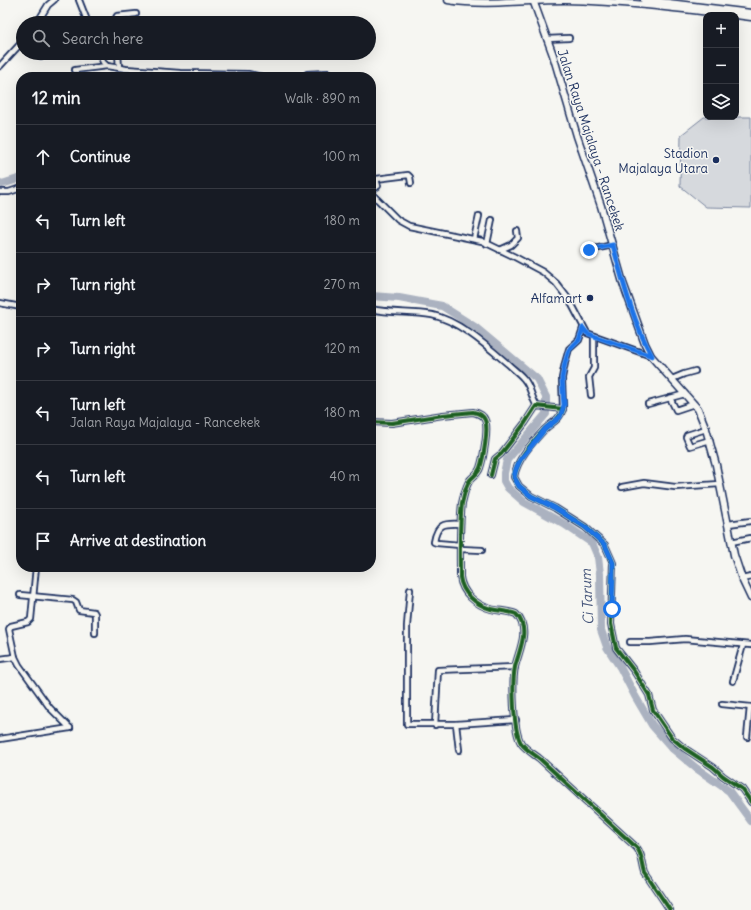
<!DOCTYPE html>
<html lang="en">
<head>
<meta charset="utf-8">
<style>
	:root { --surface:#171b24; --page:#20242c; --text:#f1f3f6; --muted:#9ea1a6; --line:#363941 }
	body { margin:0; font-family:Delius,sans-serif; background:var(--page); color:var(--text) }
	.controls { position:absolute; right:12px; top:12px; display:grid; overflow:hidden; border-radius:8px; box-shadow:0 4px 16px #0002 }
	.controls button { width:36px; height:36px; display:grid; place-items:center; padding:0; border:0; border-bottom:1px solid var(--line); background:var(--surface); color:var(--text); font:20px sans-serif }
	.stop { position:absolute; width:12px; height:12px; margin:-9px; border:3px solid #1a73e8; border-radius:50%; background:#fff }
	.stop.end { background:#1a73e8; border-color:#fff; box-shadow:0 1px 4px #0008 }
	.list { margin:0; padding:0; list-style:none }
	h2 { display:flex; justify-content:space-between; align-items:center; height:52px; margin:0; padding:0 16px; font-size:17px }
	h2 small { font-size:13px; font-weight:400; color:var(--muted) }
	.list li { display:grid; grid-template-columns:26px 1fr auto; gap:12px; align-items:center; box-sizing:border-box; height:64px; padding:0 16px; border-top:1px solid var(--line) }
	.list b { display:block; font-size:15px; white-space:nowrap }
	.list p { margin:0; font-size:13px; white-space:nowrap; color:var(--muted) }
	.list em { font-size:13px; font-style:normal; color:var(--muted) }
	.icon { flex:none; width:22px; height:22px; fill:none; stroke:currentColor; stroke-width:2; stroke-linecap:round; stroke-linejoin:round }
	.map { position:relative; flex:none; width:751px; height:910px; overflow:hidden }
	.search { position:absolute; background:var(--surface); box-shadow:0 4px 16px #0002; left:16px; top:16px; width:360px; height:44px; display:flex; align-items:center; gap:10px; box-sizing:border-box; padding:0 14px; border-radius:22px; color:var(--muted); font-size:15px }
	.panel { position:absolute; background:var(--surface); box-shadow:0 4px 16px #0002; left:16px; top:72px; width:360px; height:500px; border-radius:16px }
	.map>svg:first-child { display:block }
	.green { fill:#d6d9dd; stroke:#78849e }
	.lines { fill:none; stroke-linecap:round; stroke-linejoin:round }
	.river { stroke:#abb2c0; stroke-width:8 }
	.minor-casing { stroke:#1b2f5e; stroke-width:8 }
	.major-casing { stroke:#1b2f5e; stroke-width:9 }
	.minor { stroke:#f6f6f2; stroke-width:4.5 }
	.major { stroke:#f6f6f2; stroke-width:6 }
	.cycleway-casing { stroke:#f6f6f2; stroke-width:6 }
	.cycleway { stroke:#1b5e20; stroke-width:4 }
	.route { stroke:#1a73e8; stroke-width:5 }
	.poi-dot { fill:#1b2f5e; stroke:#f6f6f2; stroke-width:1.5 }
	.labels { text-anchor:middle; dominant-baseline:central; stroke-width:3; stroke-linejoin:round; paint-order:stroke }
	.street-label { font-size:13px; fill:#1b2f5e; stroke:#f6f6f2 }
	.poi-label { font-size:13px; fill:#1b2f5e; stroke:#f6f6f2; text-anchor:end }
	.water-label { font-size:14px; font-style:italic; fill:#46567b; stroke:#f6f6f2 }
</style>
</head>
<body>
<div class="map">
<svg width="751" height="910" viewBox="0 0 751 910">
	<rect width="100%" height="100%" fill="#f6f6f2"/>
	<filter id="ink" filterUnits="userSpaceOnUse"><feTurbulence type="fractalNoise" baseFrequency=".025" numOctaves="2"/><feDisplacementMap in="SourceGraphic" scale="8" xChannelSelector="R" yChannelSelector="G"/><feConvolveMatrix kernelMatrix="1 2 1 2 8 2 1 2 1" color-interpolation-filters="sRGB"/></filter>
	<g filter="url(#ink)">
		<polygon class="green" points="704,117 751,117 751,208 706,207 680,186 681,135"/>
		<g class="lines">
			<g class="river">
				<polyline points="0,183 2,184 21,178"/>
				<polyline points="371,296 399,298 442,306 475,327 537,379 546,397 546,414 507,460 504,473 504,481 508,488 524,502 564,524 592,543 598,557 600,574 601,630 607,647 620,667 635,696 652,725 673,749 696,768 729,791 751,821"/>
			</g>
			<g class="minor-casing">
				<g id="minor">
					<polyline points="79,0 88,23"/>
					<polyline points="37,23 48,5 54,0"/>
					<polyline points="113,23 117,16 136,14"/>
					<polyline points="547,39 569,38"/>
					<polyline points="99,53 103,62 107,66 126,69 180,73 248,74 262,77"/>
					<polyline points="118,53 119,68"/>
					<polyline points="40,56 73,53"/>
					<polyline points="0,66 23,41"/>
					<polyline points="75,70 107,66"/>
					<polyline points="305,77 307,74 328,73"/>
					<polyline points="376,179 408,175 410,177 411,183"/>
					<polyline points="371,180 376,179 378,186 371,191"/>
					<polyline points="0,192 9,192 21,188"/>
					<polyline points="371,193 398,220 409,226 482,241 513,256 543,272 556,283 570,301 587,333 651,356"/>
					<polyline points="474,239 479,216"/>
					<polyline points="487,244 492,220"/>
					<polyline points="500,250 511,245 518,238 517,231"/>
					<polyline points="589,250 613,245"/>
					<polyline points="0,303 21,307"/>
					<path d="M371,309C392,314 412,311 432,315C458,320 488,347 508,364C513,369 519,373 524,379C531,387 531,397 537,406"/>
					<polyline points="672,379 684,374 695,371"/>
					<polyline points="591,395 589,377 594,368 594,336"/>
					<polyline points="670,398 676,410 694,404"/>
					<polyline points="648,404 685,394"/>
					<polyline points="563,409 562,378 565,363 569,349 579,340 583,328"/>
					<path d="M371,422L392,423L443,415L473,412C478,413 483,415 485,420C489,429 483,459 480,468C478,474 473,476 470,480C465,487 464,496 462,503C459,528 460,553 460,577C462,593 476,605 491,609C499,611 508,611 516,614C531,629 519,650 515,667C512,682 513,730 521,743C526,750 534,754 540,759L637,848C643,856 642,864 645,873L670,910"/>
					<polyline points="706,429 687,435 686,437 690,446 710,440"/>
					<path d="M491,475L495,459L501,454L525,423L536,406L563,409C559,421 552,422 544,430C532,443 517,459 514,477L519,486L531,496L555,508L585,527L605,545L613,563L611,624L616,648L634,671L649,695L653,710L672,738L684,748L713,767L723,776L742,789L751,802"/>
					<polyline points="622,487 644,483 675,487 720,484"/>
					<polyline points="728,524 751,521"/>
					<polyline points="731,542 751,538"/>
					<path d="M460,545L437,543L434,542C437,524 444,523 460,524"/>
					<polyline points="460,549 482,550"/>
					<polyline points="36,567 31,619 28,622 11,626 9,629 15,657 19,665 50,708 70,728"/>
					<polyline points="742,579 751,577"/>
					<polyline points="410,590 407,626 407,724 456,724 516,720"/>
					<polyline points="20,595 73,600 76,602 79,610 94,612 95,614 95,633"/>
					<polyline points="630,642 650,642 685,639 751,645"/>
					<polyline points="0,659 15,657"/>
					<polyline points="733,681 743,645"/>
					<polyline points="722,704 751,707"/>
					<polyline points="456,724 459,750"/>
					<polyline points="435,725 438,670 515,667"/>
					<polyline points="747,737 750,707"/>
					<polyline points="0,739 70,728"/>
				</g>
			</g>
			<g class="major-casing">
				<g id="major">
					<path d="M448,0C486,6 525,0 564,0C621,1 677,8 733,15"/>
					<polyline points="533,0 553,55 577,136 601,206 623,283 645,344 651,356 698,409 706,429 716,465 734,555 742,579 751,598"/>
					<polyline points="644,0 751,13"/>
					<polyline points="736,15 751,17"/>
				</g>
			</g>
			<use href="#minor" class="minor"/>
			<use href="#major" class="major"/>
			<g class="cycleway-casing">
				<g id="cycleway">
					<path d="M371,422L392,423L443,415L473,412C478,413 483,415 485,420C489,429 483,459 480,468C478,474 473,476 470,480C465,487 464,496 462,503C459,528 460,553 460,577C462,593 476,605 491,609C499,611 508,611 516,614C531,629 519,650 515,667C512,682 513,730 521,743C526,750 534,754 540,759L637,848C643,856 642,864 645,873L670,910"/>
					<path d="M491,475L495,459L501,454L525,423L536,406L563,409C559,421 552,422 544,430C532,443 517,459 514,477L519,486L531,496L555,508L585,527L605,545L613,563L611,624L616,648L634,671L649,695L653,710L672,738L684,748L713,767L723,776L742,789L751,802"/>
				</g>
			</g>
			<use href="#cycleway" class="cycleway"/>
		</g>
	</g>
	<g class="lines" filter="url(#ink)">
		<path class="route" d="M589,250L613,245C623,282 633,322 652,356L594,336L587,333L583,328L579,340L569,350L565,363L562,378L564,405L560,417L545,429L520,460L516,469L514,477L519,486L531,496L555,508L585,527L605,545L613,563L612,609"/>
	</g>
	<g class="poi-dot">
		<circle cx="716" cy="160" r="4"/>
		<circle cx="590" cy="298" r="4"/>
	</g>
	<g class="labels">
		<g class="street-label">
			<text transform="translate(591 140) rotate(72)">Jalan Raya Majalaya - Rancekek</text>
		</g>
		<g class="poi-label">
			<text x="708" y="153">Stadion<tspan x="708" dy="15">Majalaya Utara</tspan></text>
			<text x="582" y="298">Alfamart</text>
		</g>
		<g class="water-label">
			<text transform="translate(587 597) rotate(-93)">Ci Tarum</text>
		</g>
	</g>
</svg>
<div class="controls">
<button>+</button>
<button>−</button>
<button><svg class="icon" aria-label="layers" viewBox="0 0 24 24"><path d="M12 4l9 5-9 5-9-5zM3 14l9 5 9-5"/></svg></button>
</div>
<div class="stop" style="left:612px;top:609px"></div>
<div class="stop end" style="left:589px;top:250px"></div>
<div class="search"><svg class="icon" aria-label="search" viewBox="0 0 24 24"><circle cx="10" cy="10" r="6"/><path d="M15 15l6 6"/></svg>Search here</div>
<section class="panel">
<h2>12 min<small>Walk · 890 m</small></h2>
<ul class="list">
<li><svg class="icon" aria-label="ahead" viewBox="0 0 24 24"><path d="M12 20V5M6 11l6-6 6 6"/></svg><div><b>Continue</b></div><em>100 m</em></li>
<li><svg class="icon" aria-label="left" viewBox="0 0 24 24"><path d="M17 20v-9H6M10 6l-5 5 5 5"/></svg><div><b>Turn left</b></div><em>180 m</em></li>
<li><svg class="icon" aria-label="right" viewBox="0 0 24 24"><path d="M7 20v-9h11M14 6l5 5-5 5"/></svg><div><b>Turn right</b></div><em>270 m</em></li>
<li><svg class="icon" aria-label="right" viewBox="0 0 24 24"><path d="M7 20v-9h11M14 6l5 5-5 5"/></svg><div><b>Turn right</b></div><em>120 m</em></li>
<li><svg class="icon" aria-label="left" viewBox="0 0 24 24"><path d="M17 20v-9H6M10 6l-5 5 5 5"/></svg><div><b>Turn left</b><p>Jalan Raya Majalaya - Rancekek</p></div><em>180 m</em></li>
<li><svg class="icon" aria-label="left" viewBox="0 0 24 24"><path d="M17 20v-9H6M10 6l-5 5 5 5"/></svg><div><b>Turn left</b></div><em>40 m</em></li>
<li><svg class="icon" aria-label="arrive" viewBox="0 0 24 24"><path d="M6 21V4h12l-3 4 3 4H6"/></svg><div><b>Arrive at destination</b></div></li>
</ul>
</section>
</div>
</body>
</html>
